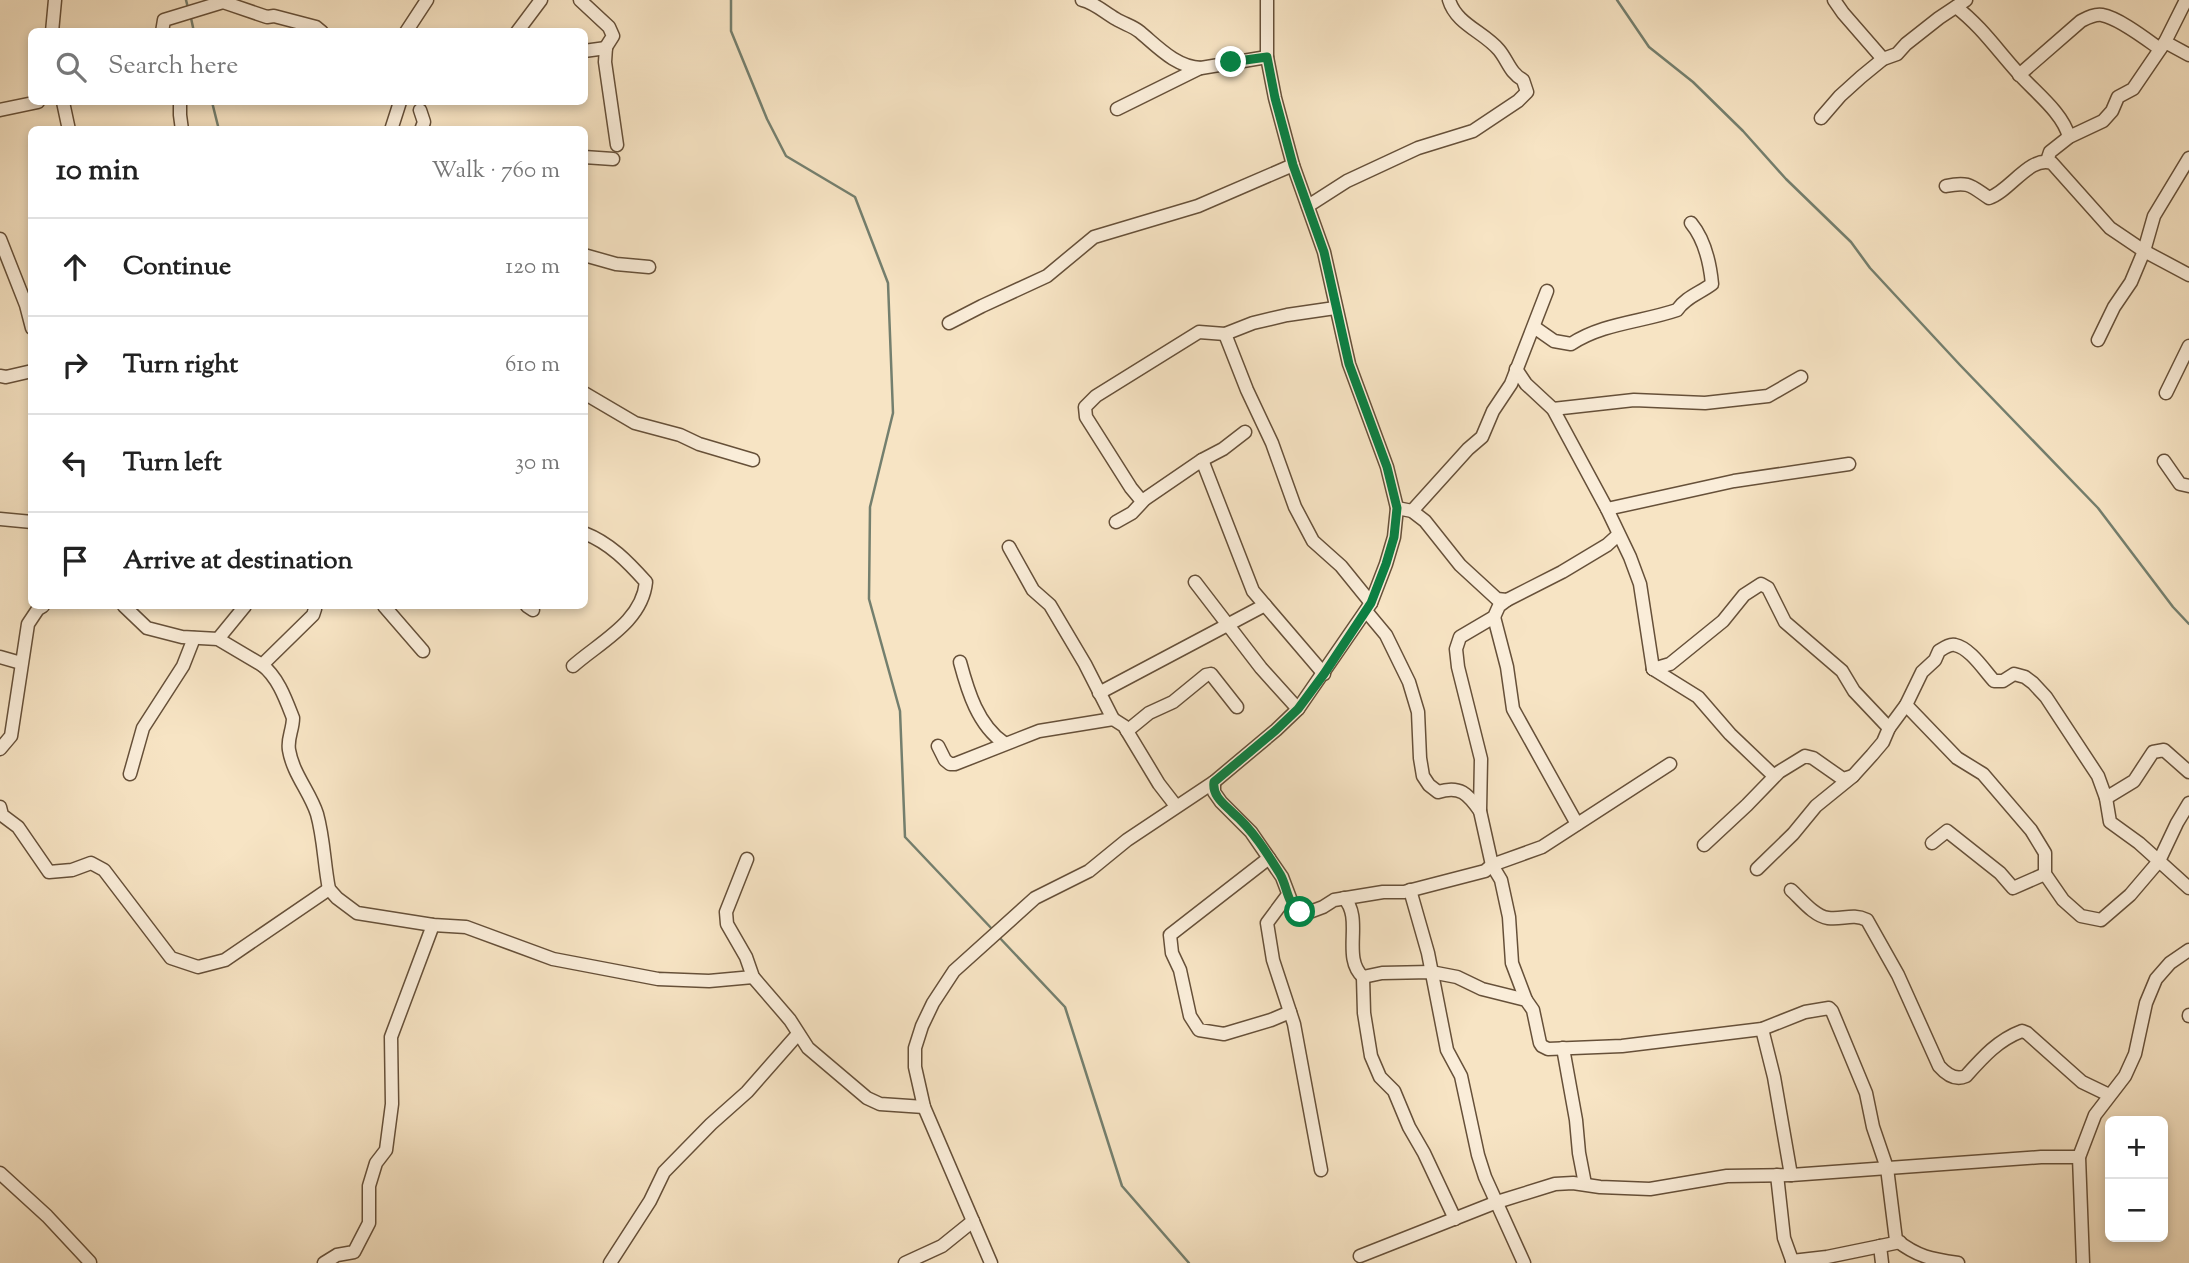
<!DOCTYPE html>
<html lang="en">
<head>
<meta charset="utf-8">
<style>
	:root { --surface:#fff; --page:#f2f2f2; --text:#222; --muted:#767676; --line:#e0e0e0 }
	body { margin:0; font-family:"Sorts Mill Goudy",serif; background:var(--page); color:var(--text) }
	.controls { position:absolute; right:21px; bottom:21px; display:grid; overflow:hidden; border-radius:10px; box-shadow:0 4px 10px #0003 }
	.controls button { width:63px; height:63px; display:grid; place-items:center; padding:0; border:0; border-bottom:2px solid var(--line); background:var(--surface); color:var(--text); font:35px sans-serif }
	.stop { position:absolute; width:21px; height:21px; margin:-16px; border:5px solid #0b8043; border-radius:50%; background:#fff }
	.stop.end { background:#0b8043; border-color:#fff; box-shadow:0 2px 7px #0008 }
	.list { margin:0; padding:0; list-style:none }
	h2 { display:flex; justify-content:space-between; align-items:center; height:91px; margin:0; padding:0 28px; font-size:30px }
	h2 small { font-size:23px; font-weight:400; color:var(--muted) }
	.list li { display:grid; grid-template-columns:46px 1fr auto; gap:21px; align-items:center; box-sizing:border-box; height:98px; padding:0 28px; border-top:2px solid var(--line) }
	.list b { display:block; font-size:26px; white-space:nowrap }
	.list em { font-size:23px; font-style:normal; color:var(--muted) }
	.icon { flex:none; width:38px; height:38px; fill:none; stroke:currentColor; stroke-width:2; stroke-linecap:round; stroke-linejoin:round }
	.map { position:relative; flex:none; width:2189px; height:1263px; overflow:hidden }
	.search { position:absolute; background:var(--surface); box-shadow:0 4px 10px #0003; left:28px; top:28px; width:560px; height:77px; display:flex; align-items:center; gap:18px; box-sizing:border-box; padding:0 24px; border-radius:10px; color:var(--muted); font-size:26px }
	.panel { position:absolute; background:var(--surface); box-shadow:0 4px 10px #0003; left:28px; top:126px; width:560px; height:483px; border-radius:10px }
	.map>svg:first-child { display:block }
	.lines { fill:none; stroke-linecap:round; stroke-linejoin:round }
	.stream { stroke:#747f6e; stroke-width:2.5 }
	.minor-casing { stroke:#665039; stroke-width:15 }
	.minor { stroke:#faedd9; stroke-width:12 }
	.route { stroke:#0b8043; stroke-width:9 }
</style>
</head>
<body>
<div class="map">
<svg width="2189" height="1263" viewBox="0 0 2189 1263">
	<rect width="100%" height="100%" fill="#f7e4c4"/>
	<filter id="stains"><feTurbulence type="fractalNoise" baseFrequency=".00286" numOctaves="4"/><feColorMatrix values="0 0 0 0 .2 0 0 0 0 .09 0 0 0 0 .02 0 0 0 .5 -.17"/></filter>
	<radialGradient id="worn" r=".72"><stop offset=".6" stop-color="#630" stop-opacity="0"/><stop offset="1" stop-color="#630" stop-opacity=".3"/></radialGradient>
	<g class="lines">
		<g class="stream">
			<polyline points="186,0 188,8"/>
			<polyline points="731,0 731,31 767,119 786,156 855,197 888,283 893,413 870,507 869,599 900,711 905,837 993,930"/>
			<polyline points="1617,0 1649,47 1693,82 1743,131 1786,179 1851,242 1870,268 1960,365 2098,508 2173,607 2189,624"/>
			<polyline points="191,18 194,32"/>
			<polyline points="212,102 219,130"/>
			<polyline points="997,935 1065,1007 1122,1186 1189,1263"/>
		</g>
		<g class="minor-casing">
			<g id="minor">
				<polyline points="580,0 609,27 613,36 606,47 605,62 617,145"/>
				<path d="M1082,0C1095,3 1105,13 1116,19C1124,24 1133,26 1140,32C1158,47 1176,67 1201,68L1267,57"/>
				<polyline points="1834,0 1843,13 1883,59"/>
				<path d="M1956,7C1981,26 1998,51 2019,74C2035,92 2063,113 2069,137"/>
				<polyline points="52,32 55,0"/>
				<polyline points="162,32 164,20 223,2 267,17 274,16 316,27 322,32"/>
				<polyline points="406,32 427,0"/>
				<polyline points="517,32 541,0"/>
				<polyline points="2165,42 2189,55"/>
				<polyline points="584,51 606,48"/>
				<path d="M2019,75L2081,21C2087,18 2094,14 2102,15C2119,18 2146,39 2160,49"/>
				<polyline points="63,102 69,130"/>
				<polyline points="180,102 180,115 182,130"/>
				<polyline points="1117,109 1200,68"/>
				<polyline points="0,110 38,102"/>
				<polyline points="420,110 424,122 421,130"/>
				<polyline points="1821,118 1840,96 1861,77 1883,59 1897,54 1906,44 1939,18 1966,0"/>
				<polyline points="391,130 400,102"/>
				<polyline points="584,157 613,159"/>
				<polyline points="2047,161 2050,152 2069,137 2103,121 2112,111 2118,97 2133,89 2165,42 2186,0"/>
				<path d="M1946,186C1969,181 1971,186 1989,198C2010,191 2030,155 2052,163L2110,228L2144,251L2189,275"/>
				<path d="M1308,206L1347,181L1418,148L1473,131L1518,101L1527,92L1523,80C1510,73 1508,61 1499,50C1484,32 1456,24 1449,0"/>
				<polyline points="0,239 26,305 32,328"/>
				<polyline points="584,255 616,264 649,267"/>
				<polyline points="949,323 982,306 1047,276 1094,237 1198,206 1293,165"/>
				<path d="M1534,327L1554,341L1571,344C1603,323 1642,322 1677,310C1686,297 1700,293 1712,284C1710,263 1705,240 1691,223"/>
				<polyline points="1225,334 1247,390 1272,443 1295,507 1313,541 1341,566 1371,603"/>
				<polyline points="2098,340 2114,307 2131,282 2144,251 2154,216 2189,158"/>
				<polyline points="1516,369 1526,384 1553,409 1607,509 1630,557 1640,584 1653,669"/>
				<polyline points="0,376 6,377 32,371"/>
				<polyline points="584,393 635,423 680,435 699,444 753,460"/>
				<polyline points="2166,393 2189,346"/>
				<polyline points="1553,409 1634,400 1705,403 1768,396 1801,377"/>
				<polyline points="1202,460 1253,591 1324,674"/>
				<polyline points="2164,461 2180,484 2189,486"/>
				<polyline points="1145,499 1141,500 1131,488 1086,417 1085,407 1096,396 1199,332 1225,334 1253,323 1287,315 1335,308"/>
				<polyline points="1397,508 1412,511 1425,521 1460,565 1497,599 1507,600 1562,572 1607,545 1618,535"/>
				<polyline points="1607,509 1734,481 1849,464"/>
				<polyline points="1412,511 1468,449 1482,437 1493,411 1511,384 1547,291"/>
				<polyline points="0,519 32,522"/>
				<polyline points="1116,522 1132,513 1145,499 1202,460 1223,449 1245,432"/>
				<polyline points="1009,547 1033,590 1050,605 1085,664 1113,719"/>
				<polyline points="1195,582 1261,668 1298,709"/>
				<polyline points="1507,600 1499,606 1494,617 1460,637 1456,649 1458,667 1481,759 1480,811 1492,865 1501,880 1509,917 1512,963 1526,1000"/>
				<polyline points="124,606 147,628 182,637 218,639 262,665 313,615 315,609"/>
				<polyline points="384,606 423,651"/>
				<polyline points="527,606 533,610"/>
				<path d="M1366,611L1386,635L1409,682L1418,712L1420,758L1423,776L1429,785L1438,792C1460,785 1468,794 1480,811"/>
				<polyline points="1494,617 1507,667 1513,709 1577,824"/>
				<polyline points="218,639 245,606"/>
				<polyline points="0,657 21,663"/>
				<path d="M960,662C968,692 978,725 1004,743"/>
				<path d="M262,665C278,677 286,700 293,718C293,730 287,738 289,750C293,774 310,792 317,814C324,839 324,864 329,889L337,898L357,913L433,925L466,927L553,959L658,979L709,981L753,977"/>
				<path d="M573,666C600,642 642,622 646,582C628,562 610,543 584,533"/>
				<polyline points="1653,669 1670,664 1723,621 1744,595 1761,584 1768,588 1785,622 1842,671 1854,691 1889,728"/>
				<polyline points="1653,669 1698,697 1730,734 1774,776"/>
				<polyline points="1099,693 1265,605"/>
				<polyline points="1906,705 1957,758 1983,774 2031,830 2045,853 2045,874 2063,900 2081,916 2101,920 2130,895 2159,861 2177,823 2189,803"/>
				<polyline points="1127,731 1149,713 1173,702 1206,675 1211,674 1237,707"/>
				<polyline points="938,746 945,760 950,764 955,764 1039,731 1113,719 1124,726 1159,784 1176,806"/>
				<polyline points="0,749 11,736 28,624 38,609 43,606"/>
				<polyline points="130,774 143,728 183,666 194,638"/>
				<polyline points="1214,782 1214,792 1221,802 1251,832 1282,877 1293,906 1300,912 1307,913 1323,907 1334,900 1383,892 1404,892 1485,871 1492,865 1542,847 1670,764"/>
				<polyline points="2106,798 2134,781 2153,752 2164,750 2189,772"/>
				<polyline points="0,807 2,815 18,827 49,872 72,870 91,863 104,870 171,958 198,967 225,960 329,889"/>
				<polyline points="1932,843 1947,831 2000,873 2013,888 2045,874"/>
				<polyline points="1704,845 1747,805 1779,772 1805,756 1813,758 1843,779 1853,776"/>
				<polyline points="1269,858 1170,935 1172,953 1180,970 1190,1016 1199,1030 1224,1034 1271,1020 1290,1012"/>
				<polyline points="747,859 726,912 727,924 746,957 753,977 790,1020 808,1048 867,1098 880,1104 924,1107"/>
				<path d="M1757,869L1793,834L1816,806L1853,776L1872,755L1883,742L1889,728L1906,705L1922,672L1935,660L1939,651C1944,648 1949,644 1955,645C1970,648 1984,670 1994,681H2003L2014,674L2025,677L2033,683L2046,697L2098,776L2106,798L2110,822L2139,843L2189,888"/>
				<polyline points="1410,890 1428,953 1447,1050 1461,1076 1478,1155 1485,1177 1524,1263"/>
				<path d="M1791,890C1801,899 1814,916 1828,918C1843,920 1852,913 1867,920L1898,975L1939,1066C1946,1074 1955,1081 1966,1076C1983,1057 1998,1040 2022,1031L2027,1033L2082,1082L2109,1095"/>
				<polyline points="1287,896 1267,923 1273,960 1294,1024 1321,1170"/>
				<path d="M1344,898C1364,919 1341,957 1363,977L1382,973L1431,972L1457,977L1482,989L1526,1000L1533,1010L1540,1043L1542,1046L1548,1049L1622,1046L1762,1029L1805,1012L1829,1008L1832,1011L1866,1093L1873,1127L1887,1168L1896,1240C1918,1257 1931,1259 1958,1263"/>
				<polyline points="1363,977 1364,1013 1371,1056 1380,1077 1394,1091 1409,1127 1424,1153 1455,1219"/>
				<polyline points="2189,1016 2189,1015"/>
				<polyline points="1762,1029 1774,1077 1791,1175"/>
				<polyline points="1563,1048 1576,1120 1579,1153 1585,1184"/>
				<polyline points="0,1173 47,1216 90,1262"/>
				<polyline points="1777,1175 1784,1238 1793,1263"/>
				<polyline points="1880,1246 1882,1263"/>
				<polyline points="1360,1256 1497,1202 1555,1184 1573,1183 1600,1187 1650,1189 1727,1176 1791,1175 2041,1157 2079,1157"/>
				<polyline points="1792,1261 1827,1257 1900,1242"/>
				<polyline points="324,1263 337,1255 354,1252 369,1223 369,1186 376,1163 386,1150 392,1104 391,1037 433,925"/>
				<polyline points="610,1263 650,1201 664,1172 711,1124 747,1092 798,1034"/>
				<polyline points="905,1263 942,1246 973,1221"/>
				<polyline points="991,1263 924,1107 915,1067 915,1048 922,1026 933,1003 954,971 1035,898 1089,871 1127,840 1214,782 1276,730 1298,709 1371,603 1386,564 1394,537 1397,508 1387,467 1349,364 1324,252 1293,165 1275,98 1267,57 1267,0"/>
				<polyline points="2083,1263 2079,1157 2095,1115 2125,1076 2135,1054 2146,1003 2156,979 2170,963 2189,950"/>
			</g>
		</g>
		<use href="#minor" class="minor"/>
	</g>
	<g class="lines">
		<path class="route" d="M1231,62L1267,57L1275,98L1293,165L1324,252L1349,364L1387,467L1397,508L1394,537L1386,564L1371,603L1324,674L1298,709L1276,730L1214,782C1212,796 1224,804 1233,813C1252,829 1267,853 1280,874C1288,888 1286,902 1300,912"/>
	</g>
	<rect width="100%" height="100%" filter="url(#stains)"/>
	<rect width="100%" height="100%" fill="url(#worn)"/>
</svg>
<div class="controls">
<button>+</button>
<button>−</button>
</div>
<div class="stop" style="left:1300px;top:912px"></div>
<div class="stop end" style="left:1231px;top:62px"></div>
<div class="search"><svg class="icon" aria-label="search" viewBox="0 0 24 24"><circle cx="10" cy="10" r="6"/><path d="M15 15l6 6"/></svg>Search here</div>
<section class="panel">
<h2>10 min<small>Walk · 760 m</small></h2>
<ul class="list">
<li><svg class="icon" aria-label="ahead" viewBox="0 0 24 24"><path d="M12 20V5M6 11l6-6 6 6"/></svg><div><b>Continue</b></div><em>120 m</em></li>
<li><svg class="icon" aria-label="right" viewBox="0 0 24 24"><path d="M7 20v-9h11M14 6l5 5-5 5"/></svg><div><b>Turn right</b></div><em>610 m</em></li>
<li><svg class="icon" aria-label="left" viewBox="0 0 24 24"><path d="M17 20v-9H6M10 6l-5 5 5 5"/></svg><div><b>Turn left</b></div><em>30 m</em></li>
<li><svg class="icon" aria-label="arrive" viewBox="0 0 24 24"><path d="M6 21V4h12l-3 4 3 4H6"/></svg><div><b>Arrive at destination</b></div></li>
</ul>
</section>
</div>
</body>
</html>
